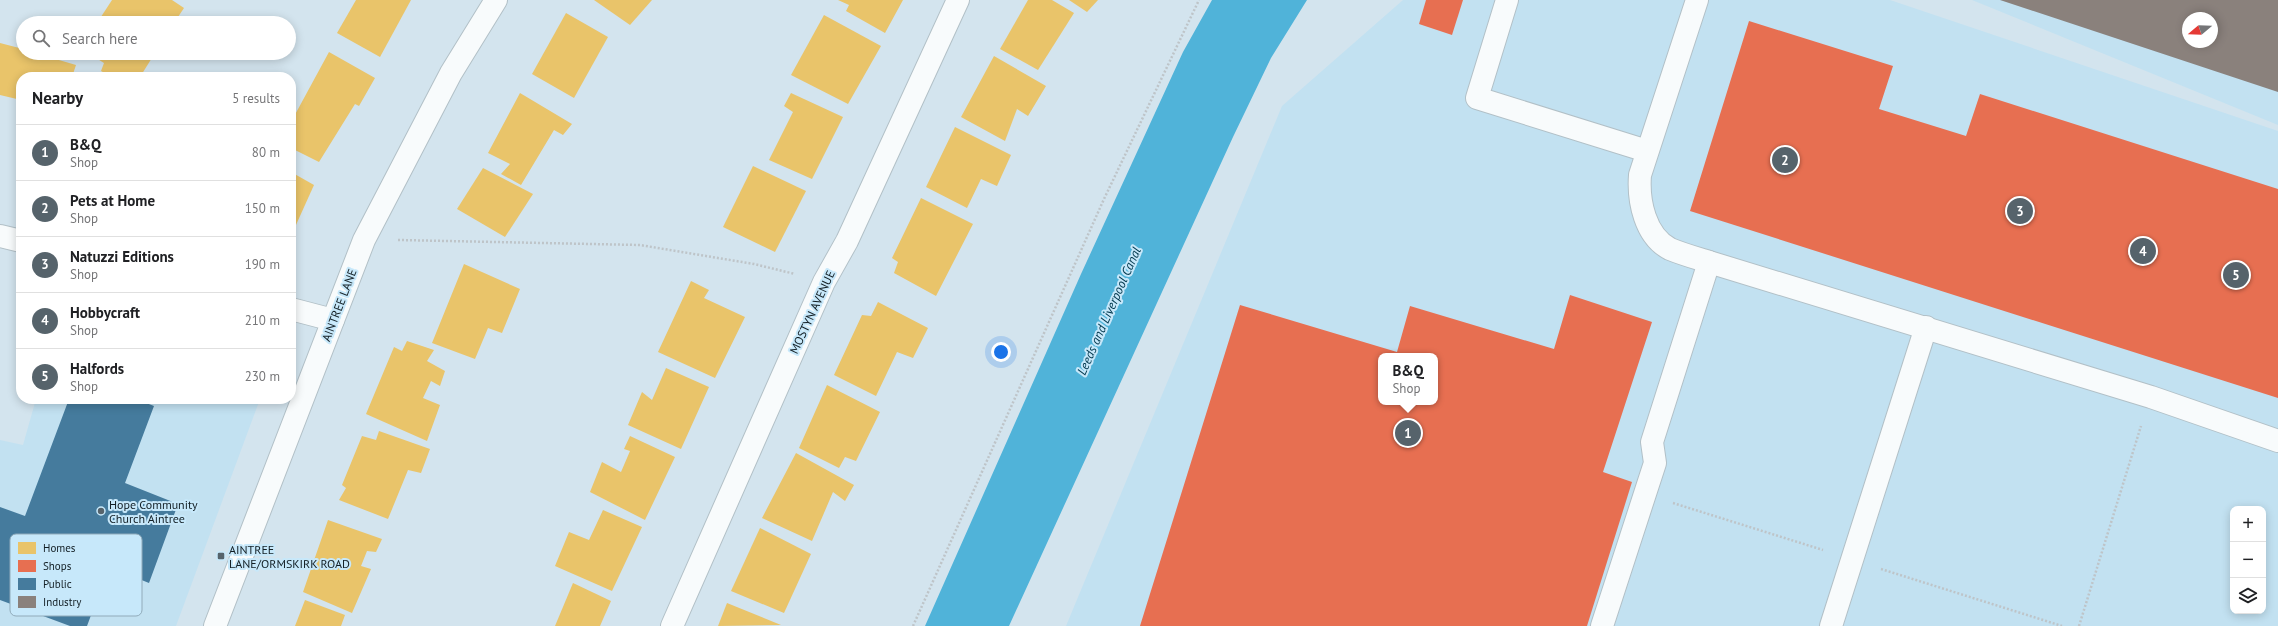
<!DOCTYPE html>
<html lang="en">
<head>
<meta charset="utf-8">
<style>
	:root { --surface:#fff; --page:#f6f6f6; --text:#202124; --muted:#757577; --line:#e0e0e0; --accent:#56636b }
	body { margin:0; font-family:"PT Sans",sans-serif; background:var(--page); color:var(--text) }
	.controls { position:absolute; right:12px; bottom:12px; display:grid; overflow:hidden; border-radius:8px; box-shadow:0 2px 10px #0003 }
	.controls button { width:36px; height:36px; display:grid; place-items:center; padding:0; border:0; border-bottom:1px solid var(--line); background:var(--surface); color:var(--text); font:20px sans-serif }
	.compass { position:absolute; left:2182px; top:12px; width:36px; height:36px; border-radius:50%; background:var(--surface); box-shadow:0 2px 10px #0003; rotate:251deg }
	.you { position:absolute; left:1001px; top:352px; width:14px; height:14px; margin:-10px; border:3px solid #fff; border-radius:50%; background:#1a73e8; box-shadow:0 0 0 6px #1a73e833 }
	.badge { display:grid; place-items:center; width:26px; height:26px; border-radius:50%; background:var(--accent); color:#fff; font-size:13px; font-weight:700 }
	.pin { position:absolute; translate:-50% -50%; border:2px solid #fff; box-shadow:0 1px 4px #0006 }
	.popup { position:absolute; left:1378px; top:353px; width:60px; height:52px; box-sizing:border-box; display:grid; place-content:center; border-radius:8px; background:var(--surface); filter:drop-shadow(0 1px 3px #0005); font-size:13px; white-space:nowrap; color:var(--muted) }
	.popup b { font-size:15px; color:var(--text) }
	.popup::after { content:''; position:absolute; left:50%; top:100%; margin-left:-8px; border:8px solid transparent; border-top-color:var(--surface) }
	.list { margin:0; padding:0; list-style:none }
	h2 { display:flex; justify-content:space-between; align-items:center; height:52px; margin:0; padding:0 16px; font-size:17px }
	h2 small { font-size:13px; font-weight:400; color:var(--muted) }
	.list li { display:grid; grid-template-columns:26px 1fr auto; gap:12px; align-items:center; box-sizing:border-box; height:56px; padding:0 16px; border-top:1px solid var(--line) }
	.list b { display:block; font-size:15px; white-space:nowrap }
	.list p { margin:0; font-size:13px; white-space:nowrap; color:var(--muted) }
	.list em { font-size:13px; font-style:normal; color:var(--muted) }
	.icon { flex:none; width:22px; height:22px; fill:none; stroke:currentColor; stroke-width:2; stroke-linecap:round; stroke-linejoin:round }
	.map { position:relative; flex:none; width:2278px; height:626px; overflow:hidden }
	.search { position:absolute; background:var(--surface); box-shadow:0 2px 10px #0003; left:16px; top:16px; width:280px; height:44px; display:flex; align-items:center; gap:10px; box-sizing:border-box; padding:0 14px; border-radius:22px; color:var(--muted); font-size:15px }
	.panel { position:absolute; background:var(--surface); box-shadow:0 2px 10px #0003; left:16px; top:72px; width:280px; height:332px; border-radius:16px }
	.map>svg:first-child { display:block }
	.built { fill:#c2e1f1; fill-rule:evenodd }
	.water { fill:#50b3d9 }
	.homes { fill:#e9c46a }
	.shops { fill:#e76f51; fill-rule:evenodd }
	.public { fill:#457b9d }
	.industry { fill:#8a817c; fill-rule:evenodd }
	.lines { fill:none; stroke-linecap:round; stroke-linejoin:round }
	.lane-casing { stroke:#b2c0c7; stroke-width:24 }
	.street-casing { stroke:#b2c0c7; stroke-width:24 }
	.secondary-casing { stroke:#b2c0c7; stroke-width:24 }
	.path { stroke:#bec4c8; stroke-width:2.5; stroke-dasharray:2 2; stroke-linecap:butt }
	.lane { stroke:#f8fbfc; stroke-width:22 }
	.street { stroke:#f8fbfc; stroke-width:22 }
	.secondary { stroke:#f8fbfc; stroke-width:22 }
	.poi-dot { fill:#56636b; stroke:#c7e8fa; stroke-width:1.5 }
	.labels { text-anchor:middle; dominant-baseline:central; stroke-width:4; stroke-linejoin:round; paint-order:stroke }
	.street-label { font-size:12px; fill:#121e24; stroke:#c7e8fa }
	.poi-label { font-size:12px; fill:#121e24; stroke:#c7e8fa; text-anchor:start }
	.water-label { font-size:13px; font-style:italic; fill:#01374c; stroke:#c7e8fa }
	.key { fill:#c7e8fa; stroke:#91abba; stroke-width:1 }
	.key-label { font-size:11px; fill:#121e24 }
</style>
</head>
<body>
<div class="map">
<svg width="2278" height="626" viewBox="0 0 2278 626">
	<rect width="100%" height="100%" fill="#d3e4ee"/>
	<g class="built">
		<path d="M1403,0H1890L2278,131V626H1066L1282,106ZM1381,356H1435V402H1381ZM2233,509H2263V611H2233Z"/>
		<path d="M1972,0H2278V125ZM2188,18H2212V42H2188Z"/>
		<polygon points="36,399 260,399 176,626 0,626 0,440 23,445"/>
	</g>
	<polygon class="water" points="1212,0 1307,0 1271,58 1233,137 1009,626 925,626 1081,274 1183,52"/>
	<g class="homes">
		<polygon points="112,0 172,0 184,8 174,23 97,23"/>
		<polygon points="356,0 411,0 380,57 337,33"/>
		<polygon points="594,0 652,0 630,25"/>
		<polygon points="838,0 903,0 885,33 846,11 849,5"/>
		<polygon points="1028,0 1052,0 1074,13 1038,70 1000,49"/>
		<polygon points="1069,0 1098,0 1087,12"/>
		<polygon points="566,13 608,37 574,98 532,74"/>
		<polygon points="824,15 881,46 848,104 791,75"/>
		<polygon points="0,43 23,49 23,53 35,53 76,65 72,77 21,77 21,100 0,95"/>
		<polygon points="329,52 375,78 359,106 355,104 319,162 291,148 291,122"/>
		<polygon points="88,53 155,53 140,77 112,77 101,71 104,63"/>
		<polygon points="994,56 1046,86 1028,116 1017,109 1005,141 961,117"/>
		<polygon points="520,93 572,124 563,135 554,130 521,185 501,174 510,164 488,153"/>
		<polygon points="791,93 843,117 812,179 769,160 793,112 784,106"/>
		<polygon points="955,127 1011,155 997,186 981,179 967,208 926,187"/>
		<polygon points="753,166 806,191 775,252 723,227"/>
		<polygon points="483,168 533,194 505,237 457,209"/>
		<polygon points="291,172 314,185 291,236"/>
		<polygon points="921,198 973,224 936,296 894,273 898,262 892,258"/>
		<polygon points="464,264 520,289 502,333 488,328 475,359 432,343"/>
		<polygon points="691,281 709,290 704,298 745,317 715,378 658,352"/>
		<polygon points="878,302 928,328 913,358 897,352 876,396 834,375 862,315 871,316"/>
		<polygon points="407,341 434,350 427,361 445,371 440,386 431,381 423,398 440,405 427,441 366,414 394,347 402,351"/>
		<polygon points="666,368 709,387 681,449 628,425 642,392 652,400"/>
		<polygon points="827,385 880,412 856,461 845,457 839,468 799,448"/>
		<polygon points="379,431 430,449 421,473 408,470 388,519 339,500 346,488 342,485 362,436 376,440"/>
		<polygon points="630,436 675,457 645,520 590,492 602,462 621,472 630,451 624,449"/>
		<polygon points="796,453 854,485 845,501 833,492 812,541 762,518"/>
		<polygon points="603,510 642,527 612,591 555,566 569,532 589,540"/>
		<polygon points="328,520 382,539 376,552 367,551 361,566 371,569 352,613 303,592"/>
		<polygon points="760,528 811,554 784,613 731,591"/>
		<polygon points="573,583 611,601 600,626 555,626"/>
		<polygon points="305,600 345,615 341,626 295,626"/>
		<polygon points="727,603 781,625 718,626"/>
	</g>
	<g class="shops">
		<polygon points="1426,0 1463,0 1452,35 1419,24"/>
		<polygon points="1749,21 1893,66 1879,109 1966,136 1980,94 2278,189 2278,398 1690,211"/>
		<path d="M1570,295L1652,322L1603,472L1632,482L1587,626H1140L1240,305L1397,352L1410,306L1554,349ZM1381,356H1435V402H1381Z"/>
	</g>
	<polygon class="public" points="69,399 136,399 154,406 125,483 178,504 149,583 109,567 87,626 70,626 0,600 0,507 25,516"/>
	<path class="industry" d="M2000,0H2278V92ZM2188,18H2212V42H2188Z"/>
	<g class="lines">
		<g class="lane-casing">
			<g id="lane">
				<polyline points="1507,0 1477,98 1647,151"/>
				<path d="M1697,0L1640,175C1638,201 1645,236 1670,249C1682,254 1696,258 1709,262L2151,397L2278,441"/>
				<polyline points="0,236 21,241"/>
				<polyline points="291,309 333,320"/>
				<polyline points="1602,626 1655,463 1652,442 1709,262"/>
				<polyline points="1831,626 1926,327"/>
			</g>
		</g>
		<g class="street-casing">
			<polyline id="street" points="672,626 824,282 847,241 958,0"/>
		</g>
		<g class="secondary-casing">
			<polyline id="secondary" points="215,626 364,240 451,73 496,0"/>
		</g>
		<g class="path">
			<polyline points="398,240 640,245 754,264 795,274"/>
			<polyline points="1673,503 1823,550"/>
			<polyline points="1881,569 2062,626"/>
			<polyline points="913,626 1104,199 1199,0"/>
			<polyline points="2079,626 2141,426"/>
		</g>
		<use href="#lane" class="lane"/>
		<use href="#street" class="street"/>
		<use href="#secondary" class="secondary"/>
	</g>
	<g class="poi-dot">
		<circle cx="101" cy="511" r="4"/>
		<rect x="217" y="552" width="8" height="8" rx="2"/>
	</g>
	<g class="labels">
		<g class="street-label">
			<text transform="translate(339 305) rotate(-69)">AINTREE LANE</text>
			<text transform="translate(812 312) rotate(-65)">MOSTYN AVENUE</text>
		</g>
		<g class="poi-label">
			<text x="109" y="504">Hope Community<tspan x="109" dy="14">Church Aintree</tspan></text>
			<text x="229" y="549">AINTREE<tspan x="229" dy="14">LANE/ORMSKIRK ROAD</tspan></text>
		</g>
		<g class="water-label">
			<text transform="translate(1109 311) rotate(-66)">Leeds and Liverpool Canal</text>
		</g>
	</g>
	<rect x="10" y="534" width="132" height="82" rx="6" class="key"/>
	<rect x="18" y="542" width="18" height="12" fill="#e9c46a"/>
	<rect x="18" y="560" width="18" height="12" fill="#e76f51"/>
	<rect x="18" y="578" width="18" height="12" fill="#457b9d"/>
	<rect x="18" y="596" width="18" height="12" fill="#8a817c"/>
	<g class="key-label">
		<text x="43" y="552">Homes</text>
		<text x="43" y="570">Shops</text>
		<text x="43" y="588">Public</text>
		<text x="43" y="606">Industry</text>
	</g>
</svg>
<div class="controls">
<button>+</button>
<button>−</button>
<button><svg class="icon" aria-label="layers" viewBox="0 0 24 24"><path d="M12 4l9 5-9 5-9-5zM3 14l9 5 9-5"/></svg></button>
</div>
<svg class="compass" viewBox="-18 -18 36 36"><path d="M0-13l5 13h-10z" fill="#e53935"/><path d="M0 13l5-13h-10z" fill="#757577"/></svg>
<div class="you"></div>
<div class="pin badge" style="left:1408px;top:433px">1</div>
<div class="popup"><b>B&amp;Q</b>Shop</div>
<div class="pin badge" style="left:1785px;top:160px">2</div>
<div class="pin badge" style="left:2020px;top:211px">3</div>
<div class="pin badge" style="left:2143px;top:251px">4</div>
<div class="pin badge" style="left:2236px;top:275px">5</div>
<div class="search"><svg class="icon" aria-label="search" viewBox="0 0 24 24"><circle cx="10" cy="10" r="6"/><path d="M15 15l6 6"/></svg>Search here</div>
<section class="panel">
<h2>Nearby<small>5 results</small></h2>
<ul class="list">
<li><span class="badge">1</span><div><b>B&amp;Q</b><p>Shop</p></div><em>80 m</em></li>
<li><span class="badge">2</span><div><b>Pets at Home</b><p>Shop</p></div><em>150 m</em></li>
<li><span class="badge">3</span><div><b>Natuzzi Editions</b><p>Shop</p></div><em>190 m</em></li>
<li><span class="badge">4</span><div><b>Hobbycraft</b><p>Shop</p></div><em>210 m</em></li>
<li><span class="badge">5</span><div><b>Halfords</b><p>Shop</p></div><em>230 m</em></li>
</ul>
</section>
</div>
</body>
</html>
